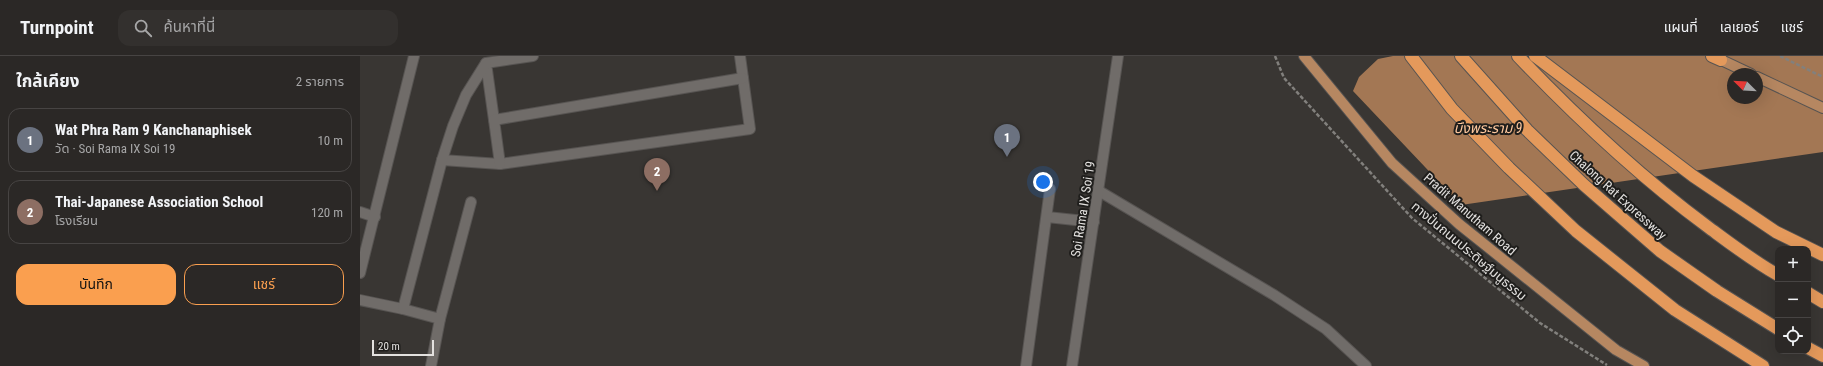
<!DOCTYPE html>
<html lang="th">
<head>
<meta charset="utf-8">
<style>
	:root { --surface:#2b2826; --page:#33302e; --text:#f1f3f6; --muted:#a6a6a7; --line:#474443; --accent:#fa9f4f }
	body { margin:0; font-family:"Roboto Condensed","Noto Sans Thai",sans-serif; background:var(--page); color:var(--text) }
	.controls { position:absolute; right:12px; bottom:12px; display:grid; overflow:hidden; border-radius:8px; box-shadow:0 4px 16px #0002 }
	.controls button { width:36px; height:36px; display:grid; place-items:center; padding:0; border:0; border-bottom:1px solid var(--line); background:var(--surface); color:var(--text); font:20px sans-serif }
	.compass { position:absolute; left:1367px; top:12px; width:36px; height:36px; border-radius:50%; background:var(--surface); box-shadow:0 4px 16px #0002; rotate:294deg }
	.scale { position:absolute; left:12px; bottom:10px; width:62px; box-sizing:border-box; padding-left:4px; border:2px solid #e3e1df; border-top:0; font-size:11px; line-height:14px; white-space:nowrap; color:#e3e1df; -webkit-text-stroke:3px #1f1e1c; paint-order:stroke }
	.you { position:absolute; left:683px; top:126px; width:14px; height:14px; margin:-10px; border:3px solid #fff; border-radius:50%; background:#1a73e8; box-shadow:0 0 0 6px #1a73e833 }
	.badge { display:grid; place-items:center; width:26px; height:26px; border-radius:50%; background:var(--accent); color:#fff; font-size:13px; font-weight:700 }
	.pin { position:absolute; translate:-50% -33px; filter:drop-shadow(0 1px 2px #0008) }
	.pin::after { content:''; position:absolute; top:21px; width:14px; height:12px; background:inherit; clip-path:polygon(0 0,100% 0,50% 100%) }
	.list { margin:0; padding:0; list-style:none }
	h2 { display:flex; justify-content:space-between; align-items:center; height:52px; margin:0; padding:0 16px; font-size:17px }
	h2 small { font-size:13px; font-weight:400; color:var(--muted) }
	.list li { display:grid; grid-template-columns:26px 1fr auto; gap:12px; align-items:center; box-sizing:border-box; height:64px; margin:0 8px 8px; padding:0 8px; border:1px solid var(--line); border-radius:12px }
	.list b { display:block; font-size:15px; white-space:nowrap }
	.list p { margin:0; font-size:13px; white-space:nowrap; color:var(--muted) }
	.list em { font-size:13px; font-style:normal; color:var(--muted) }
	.actions { display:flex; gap:8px; padding:12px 16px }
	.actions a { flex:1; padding:9px 0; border:1px solid var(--accent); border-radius:12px; text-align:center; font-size:14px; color:var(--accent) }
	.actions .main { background:var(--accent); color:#111 }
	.icon { flex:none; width:22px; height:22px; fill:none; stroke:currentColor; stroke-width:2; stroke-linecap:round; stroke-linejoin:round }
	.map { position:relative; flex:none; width:1463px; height:310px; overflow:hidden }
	header { display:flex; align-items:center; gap:24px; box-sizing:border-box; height:56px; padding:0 20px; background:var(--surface); border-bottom:1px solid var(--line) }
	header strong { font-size:19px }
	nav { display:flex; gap:22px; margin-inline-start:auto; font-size:14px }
	.search { width:280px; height:36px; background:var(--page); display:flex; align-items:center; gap:10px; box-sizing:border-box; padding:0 14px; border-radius:12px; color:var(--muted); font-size:15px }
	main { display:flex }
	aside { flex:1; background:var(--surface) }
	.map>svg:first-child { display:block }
	.water { fill:#a37754; fill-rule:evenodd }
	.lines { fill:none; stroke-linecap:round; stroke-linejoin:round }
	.lane-casing { stroke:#575452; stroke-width:12 }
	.street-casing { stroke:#575452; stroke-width:12 }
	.primary-casing { stroke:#575452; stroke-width:12 }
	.highway-casing { stroke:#575452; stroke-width:14 }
	.path { stroke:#82807d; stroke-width:2.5; stroke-dasharray:4 2; stroke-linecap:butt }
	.lane { stroke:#706c69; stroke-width:10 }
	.street { stroke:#706c69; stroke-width:10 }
	.primary { stroke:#b68761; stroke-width:10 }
	.highway { stroke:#e4995b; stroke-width:12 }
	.labels { text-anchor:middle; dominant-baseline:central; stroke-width:4; stroke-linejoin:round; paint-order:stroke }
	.street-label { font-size:13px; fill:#e3e1df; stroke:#1f1e1c }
	.water-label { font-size:14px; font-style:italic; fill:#fec89e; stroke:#1f1e1c }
</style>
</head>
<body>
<header>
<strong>Turnpoint</strong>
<div class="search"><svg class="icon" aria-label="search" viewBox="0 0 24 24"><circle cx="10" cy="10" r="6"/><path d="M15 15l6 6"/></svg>ค้นหาที่นี่</div>
<nav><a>แผนที่</a><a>เลเยอร์</a><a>แชร์</a></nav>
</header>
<main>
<aside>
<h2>ใกล้เคียง<small>2 รายการ</small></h2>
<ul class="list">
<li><span class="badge" style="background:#6b7280">1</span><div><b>Wat Phra Ram 9 Kanchanaphisek</b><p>วัด · Soi Rama IX Soi 19</p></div><em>10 m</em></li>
<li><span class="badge" style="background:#8d6e63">2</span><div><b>Thai-Japanese Association School</b><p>โรงเรียน</p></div><em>120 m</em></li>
</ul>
<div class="actions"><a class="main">บันทึก</a><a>แชร์</a></div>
</aside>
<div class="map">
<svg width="1463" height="310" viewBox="0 0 1463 310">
	<rect width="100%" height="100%" fill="#393633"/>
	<path class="water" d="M1033,0H1463V96L1101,149L993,35L999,21L1018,3ZM1373,18H1397V42H1373Z"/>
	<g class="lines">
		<g class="lane-casing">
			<g id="lane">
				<polyline points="134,64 126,7 173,0"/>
				<polyline points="82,104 140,108 390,73 380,0"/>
				<polyline points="140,108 134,64 383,22"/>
				<polyline points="0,244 43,253"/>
				<polyline points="80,263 111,146"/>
				<polyline points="71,310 80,263 43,253 82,104 93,70 106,39 126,7"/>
			</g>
		</g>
		<g class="street-casing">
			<g id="street">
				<polyline points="739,135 914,239 966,273 1006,310"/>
				<polyline points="0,156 15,161"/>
				<polyline points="687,161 734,166"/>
				<polyline points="0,217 54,0"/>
				<polyline points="666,310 690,133"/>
				<polyline points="712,310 758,0"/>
			</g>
		</g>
		<g class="primary-casing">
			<g id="primary">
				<polyline points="944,0 1032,107 1099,168 1256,294 1284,310"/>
				<polyline points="1355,1 1391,18"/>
				<polyline points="1397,21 1463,52"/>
			</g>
		</g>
		<g class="highway-casing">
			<g id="highway">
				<polyline points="1051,0 1092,53 1149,112 1216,175 1315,254 1403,310"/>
				<polyline points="1101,0 1167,74 1224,129 1300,195 1357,235 1418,273"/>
				<path d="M1158,0C1217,62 1279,120 1348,171C1371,188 1393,205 1418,219"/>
				<polyline points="1175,0 1333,120 1416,176 1463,199"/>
				<polyline points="1352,0 1361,4"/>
				<polyline points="1448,237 1463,246"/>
				<polyline points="1448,292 1463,300"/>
			</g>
		</g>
		<g class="path">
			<polyline points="915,0 924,22 1052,162 1180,267 1247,309"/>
			<polyline points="1420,0 1463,21"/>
		</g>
		<use href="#lane" class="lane"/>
		<use href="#street" class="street"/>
		<use href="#primary" class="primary"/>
		<use href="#highway" class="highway"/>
	</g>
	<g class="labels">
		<g class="street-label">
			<text transform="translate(1258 139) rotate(42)">Chalong Rat Expressway</text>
			<text transform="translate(723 153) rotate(-81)">Soi Rama IX Soi 19</text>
			<text transform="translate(1110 158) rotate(41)">Pradit Manutham Road</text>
			<text transform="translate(1109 195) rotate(40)">ทางปั่นถนนประดิษฐ์มนูธรรม</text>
		</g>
		<g class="water-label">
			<text x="1128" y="72">บึงพระราม 9</text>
		</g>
	</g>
</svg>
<div class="controls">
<button>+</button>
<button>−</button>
<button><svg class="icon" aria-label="locate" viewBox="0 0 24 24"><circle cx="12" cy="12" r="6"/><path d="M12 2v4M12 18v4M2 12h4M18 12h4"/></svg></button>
</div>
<svg class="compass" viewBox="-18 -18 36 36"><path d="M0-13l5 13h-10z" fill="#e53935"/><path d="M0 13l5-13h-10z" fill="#a6a6a7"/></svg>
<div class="scale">20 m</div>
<div class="you"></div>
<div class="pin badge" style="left:647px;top:101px;background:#6b7280">1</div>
<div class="pin badge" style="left:297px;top:135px;background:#8d6e63">2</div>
</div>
</main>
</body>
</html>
